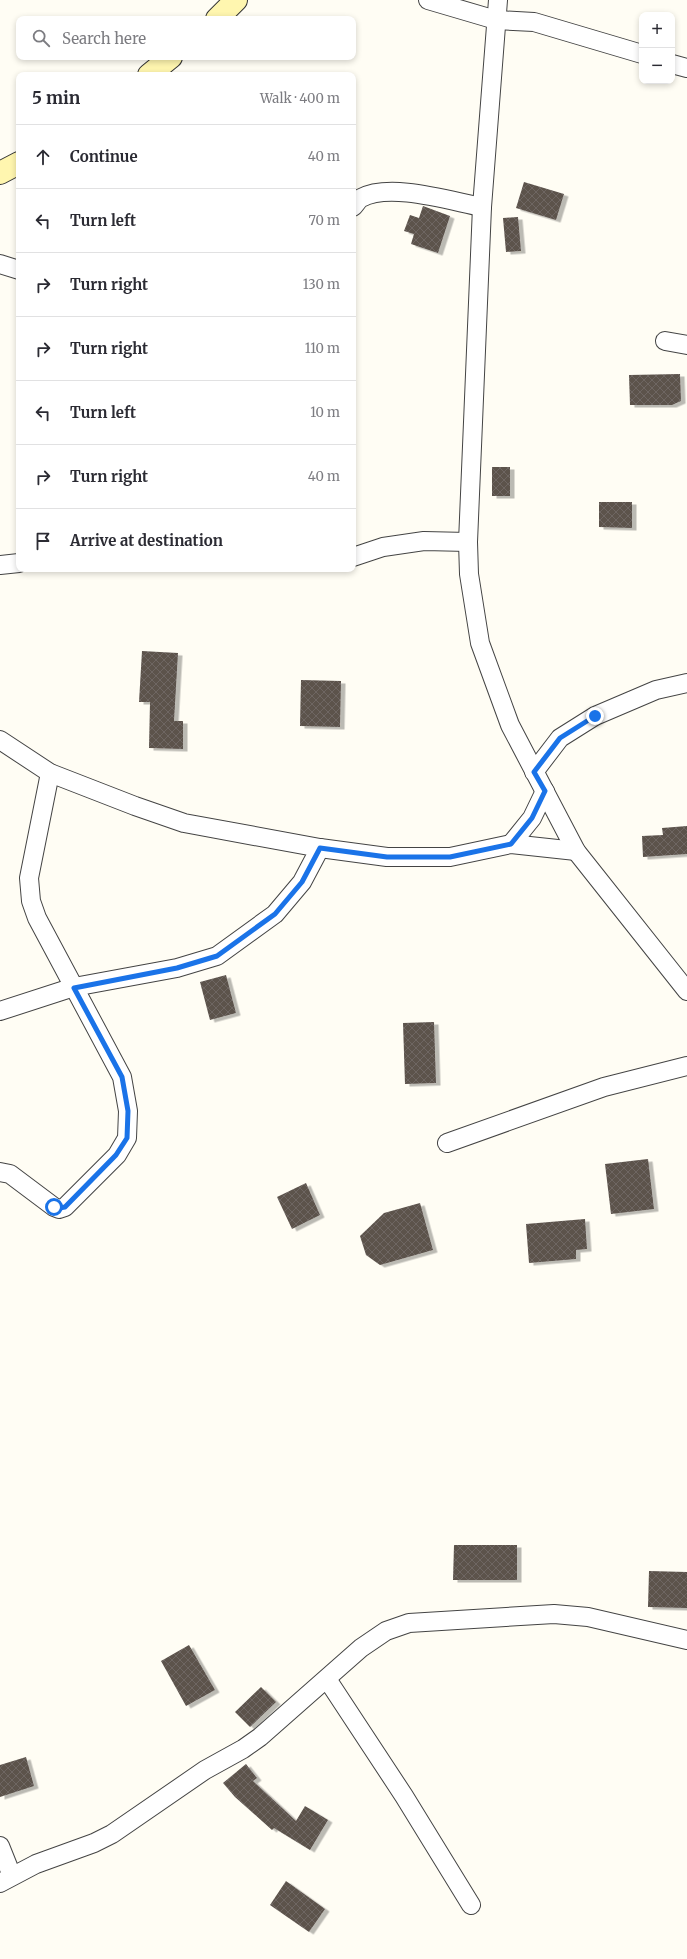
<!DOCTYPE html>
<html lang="en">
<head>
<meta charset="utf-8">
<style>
	:root { --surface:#fff; --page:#f7f7f7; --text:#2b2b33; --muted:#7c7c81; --line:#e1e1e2 }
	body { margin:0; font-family:Merriweather,serif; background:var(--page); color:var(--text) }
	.controls { position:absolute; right:12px; top:12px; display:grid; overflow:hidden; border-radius:8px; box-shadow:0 2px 6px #0003 }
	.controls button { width:36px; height:36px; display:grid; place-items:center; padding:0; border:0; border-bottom:1px solid var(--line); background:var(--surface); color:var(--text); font:20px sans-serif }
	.stop { position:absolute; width:12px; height:12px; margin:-9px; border:3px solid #1a73e8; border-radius:50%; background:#fff }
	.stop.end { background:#1a73e8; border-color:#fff; box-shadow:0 1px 4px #0008 }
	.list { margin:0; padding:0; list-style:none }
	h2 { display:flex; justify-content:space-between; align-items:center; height:52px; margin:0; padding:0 16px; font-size:17px }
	h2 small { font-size:13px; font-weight:400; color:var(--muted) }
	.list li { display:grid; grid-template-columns:26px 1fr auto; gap:12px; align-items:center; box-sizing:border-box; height:64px; padding:0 16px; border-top:1px solid var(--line) }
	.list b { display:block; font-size:15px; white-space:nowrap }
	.list em { font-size:13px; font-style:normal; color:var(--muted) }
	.icon { flex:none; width:22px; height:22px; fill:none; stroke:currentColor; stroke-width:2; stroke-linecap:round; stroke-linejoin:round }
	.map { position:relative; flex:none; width:687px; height:1959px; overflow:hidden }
	.search { position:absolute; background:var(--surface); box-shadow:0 2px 6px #0003; left:16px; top:16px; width:340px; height:44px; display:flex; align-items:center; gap:10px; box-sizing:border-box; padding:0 14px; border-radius:8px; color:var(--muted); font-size:15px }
	.panel { position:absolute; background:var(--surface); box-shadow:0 2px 6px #0003; left:16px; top:72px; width:340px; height:500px; border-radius:8px }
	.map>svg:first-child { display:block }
	.building { fill:url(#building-cross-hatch); filter:url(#shadow) }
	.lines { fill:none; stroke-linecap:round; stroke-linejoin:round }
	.street-casing { stroke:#444; stroke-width:20 }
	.secondary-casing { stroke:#333; stroke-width:24 }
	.street { stroke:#fff; stroke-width:18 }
	.secondary { stroke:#fff6af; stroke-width:22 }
	.route { stroke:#1a73e8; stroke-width:5 }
</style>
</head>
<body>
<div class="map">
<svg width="687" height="1959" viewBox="0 0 687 1959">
	<defs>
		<pattern id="building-cross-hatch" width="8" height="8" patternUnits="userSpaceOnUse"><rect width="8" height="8" fill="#5b524c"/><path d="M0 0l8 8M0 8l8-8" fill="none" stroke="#6e6662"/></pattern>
		<filter id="shadow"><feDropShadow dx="4.5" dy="2.5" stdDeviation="0" flood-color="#0004"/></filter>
	</defs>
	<rect width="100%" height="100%" fill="#fffdf4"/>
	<g class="building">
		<polygon points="524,182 564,194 556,220 516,208"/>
		<polygon points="423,206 450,216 438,253 411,244 414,234 404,231 410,215 419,218"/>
		<polygon points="518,217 521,251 506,252 503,218"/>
		<polygon points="680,374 681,401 672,405 630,405 629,375"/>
		<rect x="492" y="467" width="18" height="29"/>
		<polygon points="599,502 632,502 632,528 599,527"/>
		<polygon points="142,651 178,653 174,721 183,721 183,749 149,748 150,702 139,702"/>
		<polygon points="301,680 341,681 340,727 300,726"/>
		<polygon points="687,826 687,854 643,857 642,836 663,835 662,828"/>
		<polygon points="226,975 236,1013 210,1020 200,982"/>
		<polygon points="434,1022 436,1083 405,1084 403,1023"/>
		<polygon points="648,1159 654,1209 611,1214 605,1164"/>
		<polygon points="306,1183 320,1215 292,1229 277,1197"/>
		<polygon points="420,1203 433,1250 380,1265 366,1255 360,1236 384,1213"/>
		<polygon points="585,1219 587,1249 576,1250 576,1259 529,1263 526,1224"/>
		<polygon points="454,1545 517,1545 517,1580 453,1580"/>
		<polygon points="649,1571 687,1572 687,1608 648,1607"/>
		<polygon points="189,1645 215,1690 186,1706 161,1661"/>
		<polygon points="261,1687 276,1702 250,1727 235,1712"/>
		<polygon points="26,1757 34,1786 0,1797 0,1765"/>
		<polygon points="246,1764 257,1778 253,1781 296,1821 305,1806 328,1820 310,1850 274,1828 272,1830 235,1797 223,1783"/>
		<polygon points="286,1881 325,1909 309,1932 270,1905"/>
	</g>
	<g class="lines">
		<g class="street-casing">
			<g id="street">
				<polyline points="428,0 496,20 534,22 642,54"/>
				<polyline points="498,0 482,207 468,542 469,574 480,643 510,725 576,851 687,991"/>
				<polyline points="672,64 687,68"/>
				<path d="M353,207C355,205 358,200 361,198C390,182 450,201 482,207"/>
				<polyline points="0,264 19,270"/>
				<polyline points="665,341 687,345"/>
				<polyline points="353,557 383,547 424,541 468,542"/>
				<polyline points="0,565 19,563"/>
				<polyline points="0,740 50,773 135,806 184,823 320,848 387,857 450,857 511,844 576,851"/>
				<polyline points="534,772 560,738 595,716 656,690 687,683"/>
				<polyline points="511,844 532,818 545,791"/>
				<polyline points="0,1011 74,987 177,968 217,956 275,914 302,882 320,848"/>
				<polyline points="447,1143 604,1087 687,1066"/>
				<polyline points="0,1172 10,1174 54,1207 59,1209 65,1207 117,1155 127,1138 128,1111 122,1077 37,918 31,901 29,878 50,773"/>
				<polyline points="327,1679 404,1796 471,1905"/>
				<polyline points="0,1846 12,1876"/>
				<polyline points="0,1883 36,1864 94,1843 112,1834 205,1770 243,1749 260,1737 361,1648 386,1631 409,1623 554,1614 588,1617 687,1640"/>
			</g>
		</g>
		<g class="secondary-casing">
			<g id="secondary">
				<polyline points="217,19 236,0"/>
				<polyline points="149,75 171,57"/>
				<polyline points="0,173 19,163"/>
			</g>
		</g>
		<use href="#street" class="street"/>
		<use href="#secondary" class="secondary"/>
	</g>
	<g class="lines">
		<polyline class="route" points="54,1207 59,1208 65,1207 116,1155 127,1138 128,1111 122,1077 74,988 177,968 217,956 275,914 302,882 320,848 387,857 450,857 511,844 532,818 545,791 534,772 560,738 595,716"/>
	</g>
</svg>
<div class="controls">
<button>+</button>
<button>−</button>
</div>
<div class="stop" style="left:54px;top:1207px"></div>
<div class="stop end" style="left:595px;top:716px"></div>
<div class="search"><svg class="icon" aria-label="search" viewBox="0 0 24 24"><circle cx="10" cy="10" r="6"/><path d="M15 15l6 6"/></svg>Search here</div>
<section class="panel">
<h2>5 min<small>Walk · 400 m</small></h2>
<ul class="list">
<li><svg class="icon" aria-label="ahead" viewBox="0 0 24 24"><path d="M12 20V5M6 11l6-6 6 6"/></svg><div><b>Continue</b></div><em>40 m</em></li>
<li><svg class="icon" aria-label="left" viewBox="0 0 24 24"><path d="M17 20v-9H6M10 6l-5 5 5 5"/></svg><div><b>Turn left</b></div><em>70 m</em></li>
<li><svg class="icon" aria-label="right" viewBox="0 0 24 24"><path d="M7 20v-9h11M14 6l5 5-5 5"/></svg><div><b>Turn right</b></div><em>130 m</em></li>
<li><svg class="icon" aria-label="right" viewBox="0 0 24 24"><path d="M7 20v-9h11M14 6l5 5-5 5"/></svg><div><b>Turn right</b></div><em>110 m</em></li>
<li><svg class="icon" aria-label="left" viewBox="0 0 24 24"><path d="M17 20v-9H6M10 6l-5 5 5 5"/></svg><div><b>Turn left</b></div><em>10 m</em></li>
<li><svg class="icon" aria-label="right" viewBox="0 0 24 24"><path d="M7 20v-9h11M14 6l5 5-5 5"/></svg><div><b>Turn right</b></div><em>40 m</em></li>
<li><svg class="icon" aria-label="arrive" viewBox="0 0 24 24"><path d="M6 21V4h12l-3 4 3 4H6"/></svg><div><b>Arrive at destination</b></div></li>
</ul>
</section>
</div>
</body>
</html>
